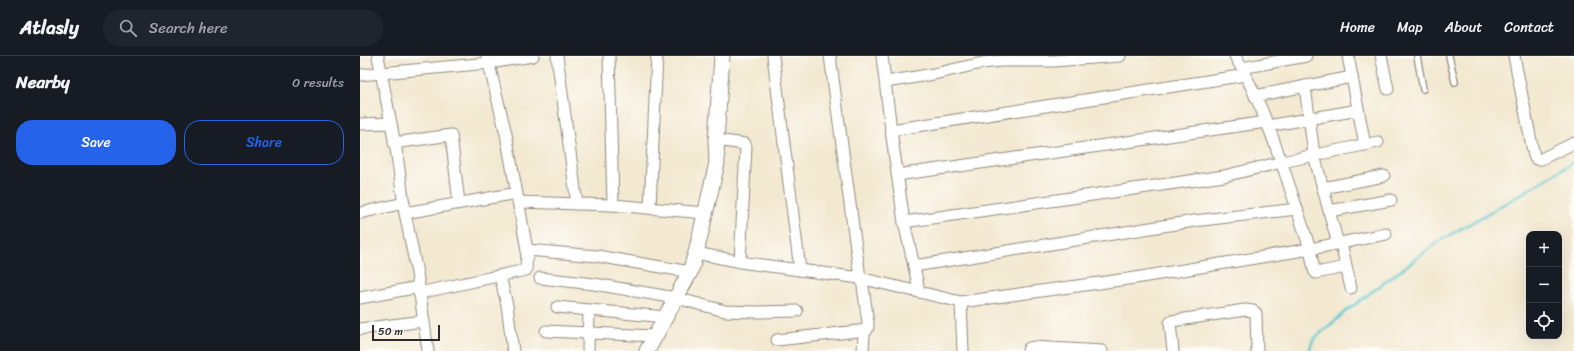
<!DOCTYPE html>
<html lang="en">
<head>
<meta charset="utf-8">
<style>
	:root { --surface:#171b24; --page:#20242c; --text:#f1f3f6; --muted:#9ea1a6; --line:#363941; --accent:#2563eb }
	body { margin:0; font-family:Sriracha,sans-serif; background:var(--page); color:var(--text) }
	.controls { position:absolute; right:12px; bottom:12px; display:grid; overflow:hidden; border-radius:8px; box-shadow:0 4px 16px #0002 }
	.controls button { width:36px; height:36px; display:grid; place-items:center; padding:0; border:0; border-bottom:1px solid var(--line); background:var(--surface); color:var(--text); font:20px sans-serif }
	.scale { position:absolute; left:12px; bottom:10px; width:68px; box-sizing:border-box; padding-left:4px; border:2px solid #2b2b2b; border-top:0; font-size:11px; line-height:14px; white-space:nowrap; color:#2b2b2b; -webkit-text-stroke:3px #fdfcf7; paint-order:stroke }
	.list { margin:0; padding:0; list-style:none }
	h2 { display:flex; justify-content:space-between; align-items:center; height:52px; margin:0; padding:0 16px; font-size:17px }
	h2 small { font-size:13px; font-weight:400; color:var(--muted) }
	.actions { display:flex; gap:8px; padding:12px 16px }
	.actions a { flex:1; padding:9px 0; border:1px solid var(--accent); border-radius:16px; text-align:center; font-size:14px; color:var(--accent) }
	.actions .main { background:var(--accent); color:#fff }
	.icon { flex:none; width:22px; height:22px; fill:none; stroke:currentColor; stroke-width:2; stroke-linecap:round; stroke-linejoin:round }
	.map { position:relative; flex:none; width:1214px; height:295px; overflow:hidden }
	header { display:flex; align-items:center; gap:24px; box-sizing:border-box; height:56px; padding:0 20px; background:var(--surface); border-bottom:1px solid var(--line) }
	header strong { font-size:19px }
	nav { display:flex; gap:22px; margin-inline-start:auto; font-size:14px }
	.search { width:280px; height:36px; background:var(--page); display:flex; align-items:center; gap:10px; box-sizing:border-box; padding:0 14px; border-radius:16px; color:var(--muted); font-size:15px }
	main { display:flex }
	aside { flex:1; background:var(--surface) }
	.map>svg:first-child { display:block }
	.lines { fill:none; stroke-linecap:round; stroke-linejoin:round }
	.stream { stroke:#5cc9d3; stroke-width:2.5 }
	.lane-casing { stroke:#8f8a7e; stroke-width:8 }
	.street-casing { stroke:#8f8a7e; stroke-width:13 }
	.secondary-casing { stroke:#8f8a7e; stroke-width:17 }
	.lane { stroke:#fff; stroke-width:5.5 }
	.street { stroke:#fff; stroke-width:11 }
	.secondary { stroke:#fff; stroke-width:15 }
</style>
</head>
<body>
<header>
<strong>Atlasly</strong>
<div class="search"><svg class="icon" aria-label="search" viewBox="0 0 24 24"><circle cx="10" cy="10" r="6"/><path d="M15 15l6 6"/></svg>Search here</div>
<nav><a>Home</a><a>Map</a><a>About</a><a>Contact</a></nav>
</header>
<main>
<aside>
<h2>Nearby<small>0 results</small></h2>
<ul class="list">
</ul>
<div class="actions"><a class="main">Save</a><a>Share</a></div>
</aside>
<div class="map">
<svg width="1214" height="295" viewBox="0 0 1214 295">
	<rect width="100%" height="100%" fill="#fdfcf7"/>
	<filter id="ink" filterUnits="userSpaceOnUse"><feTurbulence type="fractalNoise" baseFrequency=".025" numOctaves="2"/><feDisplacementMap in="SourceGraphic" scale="8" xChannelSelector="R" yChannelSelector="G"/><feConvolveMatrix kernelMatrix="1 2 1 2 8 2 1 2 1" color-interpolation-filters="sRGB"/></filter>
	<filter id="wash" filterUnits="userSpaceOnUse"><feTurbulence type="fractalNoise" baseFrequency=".012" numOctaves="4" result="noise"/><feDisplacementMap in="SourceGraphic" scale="16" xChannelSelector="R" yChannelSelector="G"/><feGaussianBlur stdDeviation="0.9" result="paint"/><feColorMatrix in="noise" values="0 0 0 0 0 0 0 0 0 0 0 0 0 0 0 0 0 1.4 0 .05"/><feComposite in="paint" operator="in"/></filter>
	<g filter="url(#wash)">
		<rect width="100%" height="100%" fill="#f3e8d0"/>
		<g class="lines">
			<polyline class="stream" points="949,295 953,284 985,256 1081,184 1153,143 1214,106"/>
		</g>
	</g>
	<g filter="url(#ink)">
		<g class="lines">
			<g class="lane-casing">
				<g id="lane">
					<polyline points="1057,0 1063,33"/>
					<polyline points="1089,0 1095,26"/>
				</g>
			</g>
			<g class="street-casing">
				<g id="street">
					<polyline points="18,0 37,99 45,157 57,217 68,295"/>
					<polyline points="197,0 217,148"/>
					<polyline points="249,0 253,149"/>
					<polyline points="413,0 440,214"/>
					<polyline points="470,0 500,222"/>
					<polyline points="522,0 531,74"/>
					<path d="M875,0C903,48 920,101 937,153"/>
					<polyline points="988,0 1005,89"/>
					<polyline points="1021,0 1028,33"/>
					<polyline points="1154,0 1174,100 1176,103 1181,103 1214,87"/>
					<polyline points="882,12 946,0"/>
					<polyline points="0,19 129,7 173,0"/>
					<polyline points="526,26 574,18 622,7 641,5 693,5 760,0"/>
					<polyline points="945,30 954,99 978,188"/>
					<polyline points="895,40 992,21"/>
					<polyline points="0,68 31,67"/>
					<polyline points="908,70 998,54"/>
					<polyline points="356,84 385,88 386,91 380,206"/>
					<polyline points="34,87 91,79 99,147"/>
					<polyline points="537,119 906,66"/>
					<polyline points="963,132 1024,120"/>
					<polyline points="158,146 253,149 345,157"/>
					<polyline points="290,151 297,0"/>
					<polyline points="969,155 1031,144"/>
					<polyline points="0,157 44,147"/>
					<polyline points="45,157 157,137"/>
					<polyline points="544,166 864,120 922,106 1018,86"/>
					<polyline points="981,187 991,232"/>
					<polyline points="167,194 237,200 330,216"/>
					<polyline points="336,197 387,207 500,222 601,246 603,295"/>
					<polyline points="554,210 544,166 531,74 886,19"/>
					<polyline points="986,211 956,217 954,214 950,193 1026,178"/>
					<polyline points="140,220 147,249 153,295"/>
					<polyline points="180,222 234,228 316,242 365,255 397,256 437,255"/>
					<polyline points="502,223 508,267 508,271 504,278 503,295"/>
					<polyline points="559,235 554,210 834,165 937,153 950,193 775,222 601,246"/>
					<polyline points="59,237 166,214 167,194 146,78 127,0"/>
					<polyline points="0,242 59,231"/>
					<polyline points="197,251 306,261"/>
					<polyline points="0,273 64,265"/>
					<polyline points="186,275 296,280"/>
					<polyline points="417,284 507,274"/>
					<polyline points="228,295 229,254"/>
					<polyline points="668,295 669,292 673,291 742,295"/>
					<polyline points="813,295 810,267 812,265 885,254 893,255 896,257 897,295"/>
				</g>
			</g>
			<g class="secondary-casing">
				<polyline id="secondary" points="287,295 330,216 336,197 357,107 356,84 362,0"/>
			</g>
			<use href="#lane" class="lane"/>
			<use href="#street" class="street"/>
			<use href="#secondary" class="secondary"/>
		</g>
	</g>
</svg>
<div class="controls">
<button>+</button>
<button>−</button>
<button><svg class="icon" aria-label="locate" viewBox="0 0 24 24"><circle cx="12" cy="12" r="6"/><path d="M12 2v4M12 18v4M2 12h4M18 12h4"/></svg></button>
</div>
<div class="scale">50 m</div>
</div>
</main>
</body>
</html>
